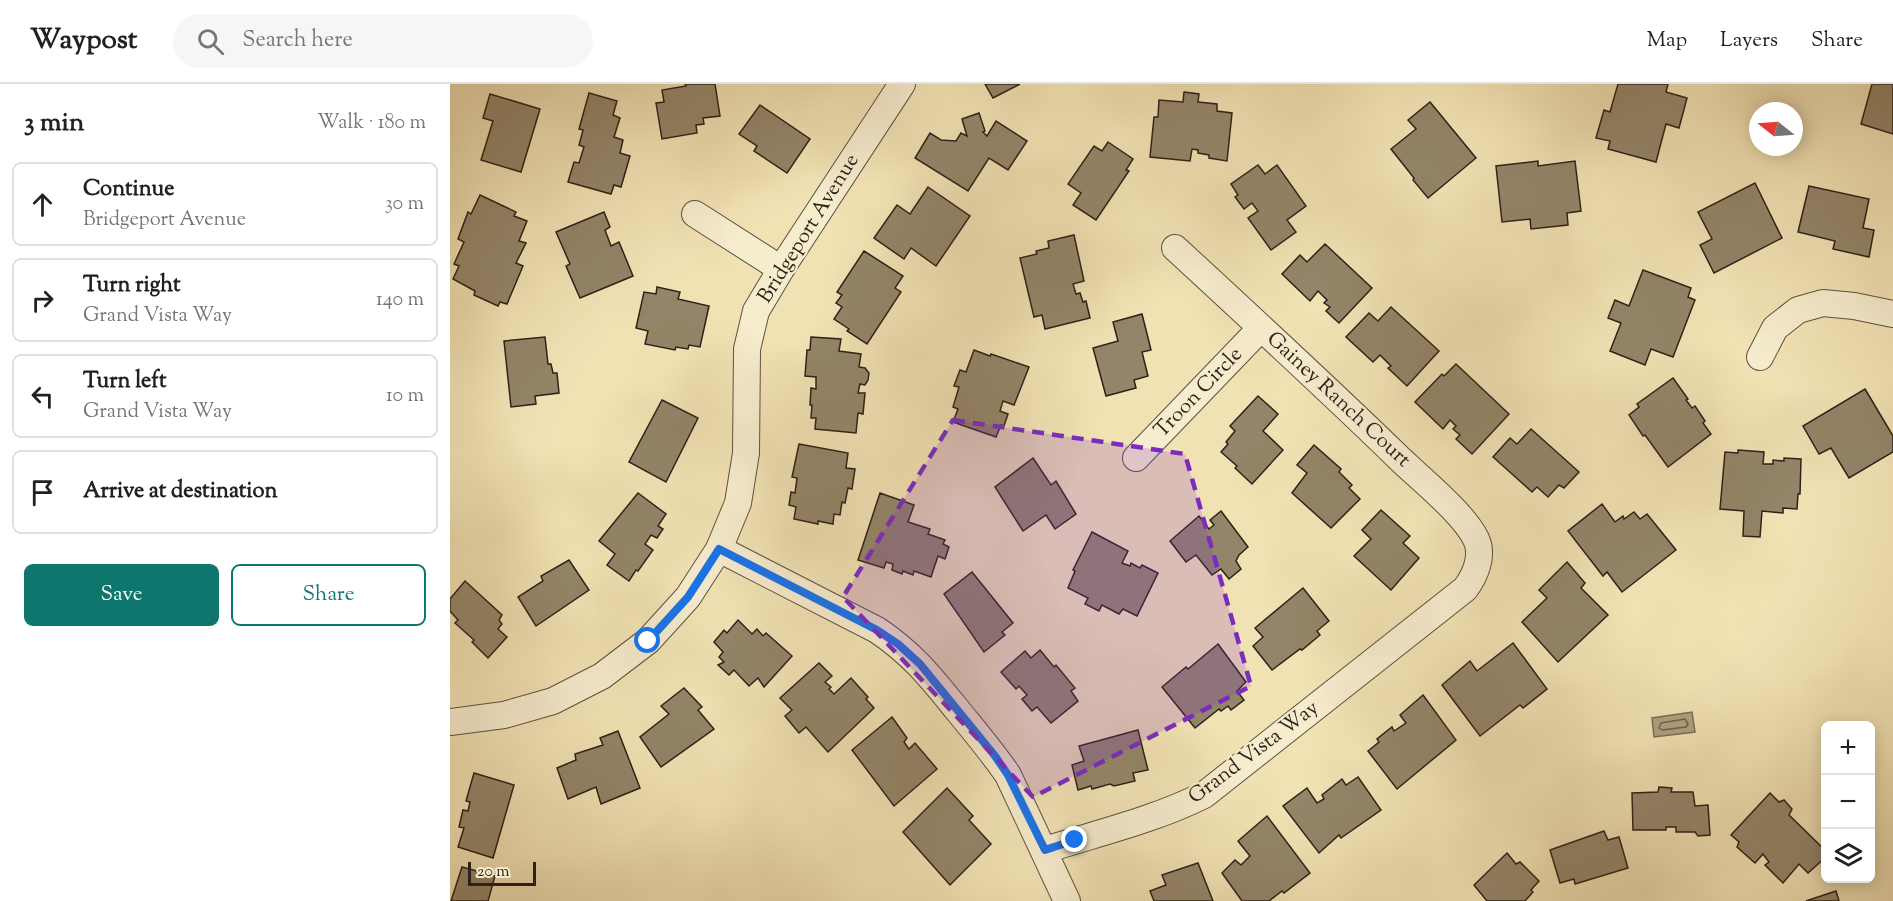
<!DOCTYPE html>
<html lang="en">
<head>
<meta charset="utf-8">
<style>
	:root { --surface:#fff; --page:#f6f6f6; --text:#202124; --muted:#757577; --line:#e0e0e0; --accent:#0f766e }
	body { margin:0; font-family:"Sorts Mill Goudy",serif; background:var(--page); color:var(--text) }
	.controls { position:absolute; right:18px; bottom:18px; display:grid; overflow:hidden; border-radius:9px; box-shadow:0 3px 15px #0003 }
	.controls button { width:54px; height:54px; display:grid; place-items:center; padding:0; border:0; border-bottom:2px solid var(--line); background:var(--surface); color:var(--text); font:30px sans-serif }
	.compass { position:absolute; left:1299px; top:18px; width:54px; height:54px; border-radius:50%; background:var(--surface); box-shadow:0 3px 15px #0003; rotate:287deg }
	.scale { position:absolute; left:18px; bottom:15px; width:68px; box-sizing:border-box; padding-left:6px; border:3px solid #2e2117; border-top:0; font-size:16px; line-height:21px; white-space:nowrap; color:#2e2117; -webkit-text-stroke:4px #f6ecce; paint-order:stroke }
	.stop { position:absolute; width:18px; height:18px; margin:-14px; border:4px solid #1a73e8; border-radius:50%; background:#fff }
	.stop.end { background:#1a73e8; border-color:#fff; box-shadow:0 2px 6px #0008 }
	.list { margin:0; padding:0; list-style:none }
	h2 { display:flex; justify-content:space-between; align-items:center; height:78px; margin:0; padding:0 24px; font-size:26px }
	h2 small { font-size:20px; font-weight:400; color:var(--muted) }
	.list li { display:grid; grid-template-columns:39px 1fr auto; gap:18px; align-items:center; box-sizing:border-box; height:84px; margin:0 12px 12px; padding:0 12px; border:2px solid var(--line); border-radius:9px }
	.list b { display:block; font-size:22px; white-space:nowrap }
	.list p { margin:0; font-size:20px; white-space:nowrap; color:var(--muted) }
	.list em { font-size:20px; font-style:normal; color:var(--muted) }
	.actions { display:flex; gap:12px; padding:18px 24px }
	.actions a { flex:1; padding:14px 0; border:2px solid var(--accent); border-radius:9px; text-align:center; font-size:21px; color:var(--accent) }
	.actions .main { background:var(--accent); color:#fff }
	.icon { flex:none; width:33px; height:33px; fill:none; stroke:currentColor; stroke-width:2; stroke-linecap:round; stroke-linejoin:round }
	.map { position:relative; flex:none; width:1443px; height:817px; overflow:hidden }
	header { display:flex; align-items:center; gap:36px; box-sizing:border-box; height:84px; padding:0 30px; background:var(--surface); border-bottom:2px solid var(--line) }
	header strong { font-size:28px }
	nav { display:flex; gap:33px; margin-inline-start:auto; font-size:21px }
	.search { width:420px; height:54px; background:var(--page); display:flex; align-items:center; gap:15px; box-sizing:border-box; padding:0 21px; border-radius:33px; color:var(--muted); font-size:22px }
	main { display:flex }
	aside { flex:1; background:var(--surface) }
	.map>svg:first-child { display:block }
	.water { fill:#afa07f; stroke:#7b6d55; stroke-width:1.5 }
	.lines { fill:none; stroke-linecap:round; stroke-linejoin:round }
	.shore { stroke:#6e604b; stroke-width:1.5 }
	.building { fill:#938569; stroke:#2e2117; stroke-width:1.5 }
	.street-casing { stroke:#5f513e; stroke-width:28 }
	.street { stroke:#f6ecce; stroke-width:26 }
	.route { stroke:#1a73e8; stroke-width:8 }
	.marked { fill:#7b2cbf; fill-opacity:0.2; stroke:#7b2cbf; stroke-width:4.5; stroke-dasharray:12 8; stroke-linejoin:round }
	.labels { text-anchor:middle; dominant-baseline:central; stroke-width:4.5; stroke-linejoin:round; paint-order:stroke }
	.street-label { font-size:21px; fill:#2e2117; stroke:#f6ecce }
</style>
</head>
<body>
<header>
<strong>Waypost</strong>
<div class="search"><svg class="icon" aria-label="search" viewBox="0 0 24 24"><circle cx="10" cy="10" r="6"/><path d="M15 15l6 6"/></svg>Search here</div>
<nav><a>Map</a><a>Layers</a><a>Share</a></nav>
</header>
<main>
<aside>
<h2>3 min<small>Walk · 180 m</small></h2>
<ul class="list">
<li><svg class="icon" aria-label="ahead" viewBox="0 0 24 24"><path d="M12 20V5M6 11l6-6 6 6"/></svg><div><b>Continue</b><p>Bridgeport Avenue</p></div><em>30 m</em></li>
<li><svg class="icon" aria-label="right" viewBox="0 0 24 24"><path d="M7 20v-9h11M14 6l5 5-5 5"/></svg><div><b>Turn right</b><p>Grand Vista Way</p></div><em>140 m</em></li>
<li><svg class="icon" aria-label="left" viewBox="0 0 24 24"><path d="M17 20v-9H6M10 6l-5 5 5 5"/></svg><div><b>Turn left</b><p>Grand Vista Way</p></div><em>10 m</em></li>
<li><svg class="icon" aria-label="arrive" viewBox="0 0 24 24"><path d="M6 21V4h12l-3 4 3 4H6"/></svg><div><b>Arrive at destination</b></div></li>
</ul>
<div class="actions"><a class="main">Save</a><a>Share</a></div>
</aside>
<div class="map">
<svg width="1443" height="817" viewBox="0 0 1443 817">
	<rect width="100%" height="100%" fill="#f1e2b4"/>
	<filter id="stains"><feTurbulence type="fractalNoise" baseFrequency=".00333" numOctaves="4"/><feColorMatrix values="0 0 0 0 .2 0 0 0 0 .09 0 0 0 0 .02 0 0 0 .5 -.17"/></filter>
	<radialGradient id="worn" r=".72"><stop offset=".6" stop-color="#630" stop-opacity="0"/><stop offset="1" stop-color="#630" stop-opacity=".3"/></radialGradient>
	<polygon class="water" points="1242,628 1245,648 1204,653 1202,634"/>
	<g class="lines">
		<polygon class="shore" points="1235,635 1238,640 1236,643 1212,646 1209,644 1211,639"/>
	</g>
	<g class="building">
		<polygon points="235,0 265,0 270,32 253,34 254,40 246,41 247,49 212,55 206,19 214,18 212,6 236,2"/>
		<polygon points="535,0 570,0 543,14"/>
		<polygon points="1168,0 1218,0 1216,8 1237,14 1229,44 1216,40 1206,78 1158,65 1160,57 1146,54 1154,26 1160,28"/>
		<polygon points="1422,0 1443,0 1443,50 1411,40"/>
		<polygon points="734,8 749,10 748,18 767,20 767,27 782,29 777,77 759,74 759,71 748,69 748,66 742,65 740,77 700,73 704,33 708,33 709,16 733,18"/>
		<polygon points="139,9 167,17 163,31 170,34 164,53 173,56 170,69 180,72 171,103 164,101 161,110 118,98 124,78 129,79 134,63 129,61 133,46 129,45"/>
		<polygon points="40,10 90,25 71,88 31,76 43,37 33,34"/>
		<polygon points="980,18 1026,74 978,114 963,96 964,94 941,65 966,45 958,36"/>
		<polygon points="310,21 360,55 337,89 304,67 307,62 289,50"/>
		<polygon points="529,29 535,47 533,48 537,52 546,37 577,57 558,86 539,74 518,107 465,74 480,49 491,56 506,57 511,49 517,52 512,35"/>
		<polygon points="658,58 683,75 676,86 679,87 646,136 623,121 631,109 618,100 644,62 652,67"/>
		<polygon points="1088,77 1088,82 1125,77 1131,127 1117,129 1118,141 1081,145 1080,135 1052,138 1046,82"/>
		<polygon points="808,81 815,90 827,81 856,122 837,136 846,148 821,166 798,134 808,127 802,119 794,125 785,113 788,111 781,100"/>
		<polygon points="1305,99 1332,154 1264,189 1250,161 1262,155 1248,128"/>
		<polygon points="1359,102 1419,115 1413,144 1424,146 1419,173 1383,165 1385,157 1348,148"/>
		<polygon points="478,103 520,132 486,182 461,164 454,175 424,154 447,121 460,130"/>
		<polygon points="30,111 66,128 64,132 77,137 69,157 76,159 66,179 73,182 57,220 50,218 48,222 24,211 25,207 3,195 9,182 4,180 14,158 8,155 18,128 21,130"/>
		<polygon points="154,128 160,143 155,146 161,162 169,158 183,192 130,214 116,182 120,180 106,148"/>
		<polygon points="624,151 634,197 623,200 626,210 630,209 633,218 636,217 640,234 595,245 592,231 584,233 570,174 587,170 586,167 599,164 598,157"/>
		<polygon points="875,160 922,204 889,239 876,227 880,223 874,219 877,216 868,207 860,217 832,190 850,171 857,178"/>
		<polygon points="414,167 453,192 445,204 451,208 417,260 397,247 399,245 384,235 392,223 386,219 392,211 387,208"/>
		<polygon points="1193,186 1241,204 1238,213 1245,216 1223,273 1201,265 1195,281 1160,267 1171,239 1158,234 1165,216 1179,222"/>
		<polygon points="207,203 230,208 228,215 259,222 250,263 239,261 238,265 226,263 225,266 195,260 198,247 186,244 194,208 206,210"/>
		<polygon points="941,223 989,267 957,302 938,284 941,282 930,271 923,278 896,253 919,229 928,237"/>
		<polygon points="692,230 701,266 692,268 698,292 684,296 686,304 656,312 643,264 668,257 663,238"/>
		<polygon points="95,253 98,280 101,280 103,289 107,289 109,309 85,312 86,320 61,323 54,257"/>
		<polygon points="361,253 391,255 389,267 411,270 409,283 415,284 419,289 418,296 415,301 410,300 408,309 415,309 413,330 408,329 406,349 365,345 366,334 361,334 362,321 360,321 361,304 366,305 366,293 355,292 357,266 360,266"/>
		<polygon points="524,266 540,272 541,270 579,283 564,321 553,317 550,327 558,330 554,342 551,341 546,353 503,338 508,325 503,323 509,303 504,302 510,286 516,288"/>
		<polygon points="1006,280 1059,330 1022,370 1006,355 1010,351 1003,345 1006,342 1000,336 993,345 965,318 992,290 994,292"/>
		<polygon points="1223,294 1238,315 1236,316 1242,324 1245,322 1255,337 1253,339 1261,350 1218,383 1195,351 1193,352 1179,331 1189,323 1187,320"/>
		<polygon points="1415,305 1443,352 1443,368 1399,394 1381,364 1369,370 1353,342"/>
		<polygon points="808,312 828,330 813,347 833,366 802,400 785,384 787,382 771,368 778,360 776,358 785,347 780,342"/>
		<polygon points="212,316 248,334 216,398 179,378"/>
		<polygon points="1081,345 1129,388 1114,404 1109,401 1098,413 1087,403 1082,408 1043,373 1060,354 1067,360"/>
		<polygon points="349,360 398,369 396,384 405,385 402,405 398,404 395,419 392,418 390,431 384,430 383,440 368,437 368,440 344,435 346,423 339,421 341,408 345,409 347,394 342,393"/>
		<polygon points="864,361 891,385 889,388 902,401 899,404 910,415 881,444 842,409 857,389 847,381"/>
		<polygon points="1288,366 1314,368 1313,380 1323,380 1323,376 1334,377 1334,374 1351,375 1350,410 1348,410 1347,425 1333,424 1333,429 1312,427 1310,453 1293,452 1294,427 1270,425 1275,368 1288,369"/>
		<polygon points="583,374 601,401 606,397 626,430 605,445 596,431 573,447 545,403"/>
		<polygon points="188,409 216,430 208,442 213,445 207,454 201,451 195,460 203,466 188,487 186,486 179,497 157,481 165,470 149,457"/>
		<polygon points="430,409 464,421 458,438 480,445 478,450 495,456 493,460 499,463 495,475 488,472 481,493 464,487 463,491 453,487 452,490 442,486 443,480 436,478 434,484 408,476"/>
		<polygon points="1152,420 1165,438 1173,432 1174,435 1184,428 1190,435 1197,430 1226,466 1172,508 1157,488 1153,492 1118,447"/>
		<polygon points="931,426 960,452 953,459 969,474 941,506 904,472 921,455 912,446"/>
		<polygon points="771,427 798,463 789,471 786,477 791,485 779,495 771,485 762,491 746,471 736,478 720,457 749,432 759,445 764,441 760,436"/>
		<polygon points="642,448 678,467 672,479 680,482 681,479 690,484 692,481 708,489 687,532 673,525 669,530 652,521 649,527 635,520 638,514 618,504 625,487 623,486"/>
		<polygon points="119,476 139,506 86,542 68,513 93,497 91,492"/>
		<polygon points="1117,478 1135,499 1131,504 1158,531 1108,578 1072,538 1097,514 1089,506"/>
		<polygon points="522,488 563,539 552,548 555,551 534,568 494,510"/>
		<polygon points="15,497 52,531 49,536 52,540 48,545 57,553 38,574 22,558 24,556 5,539 8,536 0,527 0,515"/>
		<polygon points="853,504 879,537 867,547 870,551 852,566 850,565 822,586 803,562 813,553 805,544"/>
		<polygon points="288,536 302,550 307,545 313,552 316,549 342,572 314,603 308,594 299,602 284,586 279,591 268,581 274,578 269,573 273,568 264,558 274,546 277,549"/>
		<polygon points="1063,559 1097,605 1073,624 1070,621 1030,652 992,601 1020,577 1027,587"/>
		<polygon points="768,560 796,598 787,607 794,616 781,626 778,622 771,627 769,625 745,644 712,603 736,583 738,585"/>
		<polygon points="590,566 604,583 606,581 625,604 621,607 628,617 601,639 587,623 582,627 572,615 577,611 569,602 566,605 551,588 575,567 581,574"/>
		<polygon points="369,579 382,592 375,598 381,603 379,605 384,610 401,594 418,613 416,615 424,624 378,668 356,643 349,649 335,632 342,626 330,614"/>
		<polygon points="234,604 252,623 248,626 264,645 211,683 190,653 219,630 211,622"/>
		<polygon points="973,611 1006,656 947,705 918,667 929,658 927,655 942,643 944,647 956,639 950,631"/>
		<polygon points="442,633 457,654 454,658 459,665 465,659 487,685 444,722 402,666"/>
		<polygon points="688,646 698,686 683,689 685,697 664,702 660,700 642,705 641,702 628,706 622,681 634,677 629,662"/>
		<polygon points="168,647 190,704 151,720 146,703 118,715 107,684 126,676 125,670 153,661 150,654"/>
		<polygon points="24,689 64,701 43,774 8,763 14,744 9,743 13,726 18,727 20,718 16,717"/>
		<polygon points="908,693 931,726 891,754 889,751 869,769 833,722 857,704 867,719 874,715 872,711 892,695 896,701"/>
		<polygon points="1209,703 1222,704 1221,708 1243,708 1245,722 1258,721 1260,751 1248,752 1245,748 1226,748 1226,743 1216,743 1216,746 1183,746 1182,709 1208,708"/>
		<polygon points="497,704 523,732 519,736 541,760 500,801 453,748"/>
		<polygon points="1320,709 1329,718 1334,716 1342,725 1339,731 1376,767 1376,773 1358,789 1349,780 1333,799 1315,781 1319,778 1313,770 1305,779 1287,763 1289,758 1281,751"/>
		<polygon points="817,732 860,789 834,809 832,807 819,817 792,817 772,789 785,776 791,781 800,772 788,757"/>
		<polygon points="1154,747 1158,756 1169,753 1178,784 1125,800 1124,795 1110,799 1100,766"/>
		<polygon points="1057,769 1066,780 1070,778 1089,797 1081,806 1083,808 1075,817 1037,817 1024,801"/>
		<polygon points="748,779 763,817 704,817 700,807 716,801 712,791"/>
		<polygon points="12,783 45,792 38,817 1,817"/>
		<polygon points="1386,807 1389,817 1356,817"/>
	</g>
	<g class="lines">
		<g class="street-casing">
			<g id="street">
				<polyline points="245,130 331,185"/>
				<polyline points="1310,273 1325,244 1348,226 1373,219 1404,222 1443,230"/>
				<polyline points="686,374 811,244"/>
				<path d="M269,465L427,546C463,570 482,595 509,628C526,649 543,669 558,691L617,817"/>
				<polyline points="0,638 54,631 103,617 152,592 198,557 238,513 269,465 288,419 296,369 297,265 306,227 331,185 452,0"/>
				<path d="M595,766C648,749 704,736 754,711L1015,505C1025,492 1034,472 1026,455C1014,430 972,396 951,376C877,304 801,234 725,164"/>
			</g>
		</g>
		<use href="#street" class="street"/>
	</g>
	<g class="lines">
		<polyline class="route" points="198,557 238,513 269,465 427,546 448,560 470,580 545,672 558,691 595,766 625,756"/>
	</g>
	<path class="marked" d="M503,336L735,370L801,602L583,713L393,513Z"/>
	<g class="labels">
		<g class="street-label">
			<text transform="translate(359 145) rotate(-58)">Bridgeport Avenue</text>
			<text transform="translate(749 309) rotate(-46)">Troon Circle</text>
			<text transform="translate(888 316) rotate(43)">Gainey Ranch Court</text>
			<text transform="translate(804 669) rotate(-37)">Grand Vista Way</text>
		</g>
	</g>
	<rect width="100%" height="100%" filter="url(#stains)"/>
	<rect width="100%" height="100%" fill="url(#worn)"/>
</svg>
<div class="controls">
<button>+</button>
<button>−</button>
<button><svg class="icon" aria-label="layers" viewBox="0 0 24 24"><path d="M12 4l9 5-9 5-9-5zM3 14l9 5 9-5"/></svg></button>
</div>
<svg class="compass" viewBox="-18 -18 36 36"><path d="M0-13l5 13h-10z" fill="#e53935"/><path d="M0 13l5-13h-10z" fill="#757577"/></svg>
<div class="scale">20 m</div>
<div class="stop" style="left:198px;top:557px"></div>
<div class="stop end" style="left:625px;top:756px"></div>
</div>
</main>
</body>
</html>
